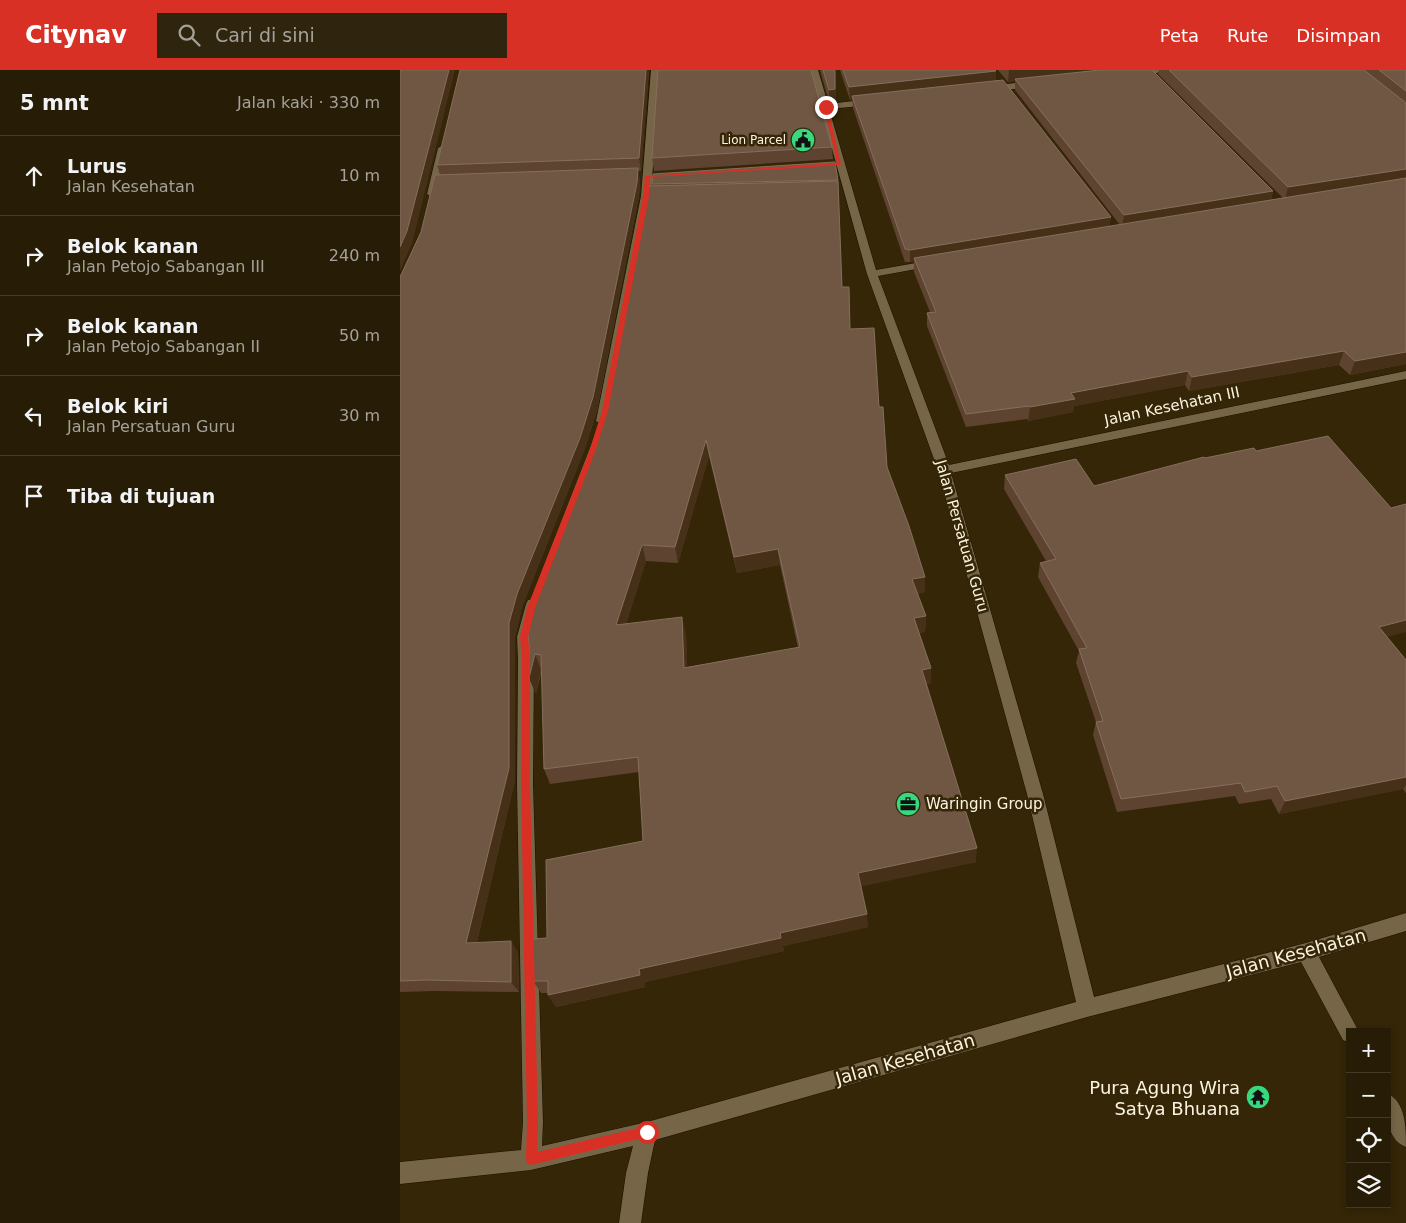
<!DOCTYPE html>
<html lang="id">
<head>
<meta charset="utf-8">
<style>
	:root { --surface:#271c05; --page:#2f250f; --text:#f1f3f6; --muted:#a4a19a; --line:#433a27; --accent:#d93025 }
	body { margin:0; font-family:"DejaVu Sans",sans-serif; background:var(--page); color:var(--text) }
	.controls { position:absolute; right:15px; bottom:15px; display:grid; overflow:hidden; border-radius:0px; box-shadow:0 2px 8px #0003 }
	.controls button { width:45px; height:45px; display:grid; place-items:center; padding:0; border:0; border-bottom:1px solid var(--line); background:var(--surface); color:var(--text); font:25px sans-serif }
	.stop { position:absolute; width:15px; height:15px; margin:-11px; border:4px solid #d93025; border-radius:50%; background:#fff }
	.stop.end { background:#d93025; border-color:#fff; box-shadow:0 1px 5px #0008 }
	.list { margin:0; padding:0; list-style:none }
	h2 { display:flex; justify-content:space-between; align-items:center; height:65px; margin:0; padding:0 20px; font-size:21px }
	h2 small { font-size:16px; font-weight:400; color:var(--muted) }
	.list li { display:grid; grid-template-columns:32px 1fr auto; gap:15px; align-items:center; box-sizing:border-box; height:80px; padding:0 20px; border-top:1px solid var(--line) }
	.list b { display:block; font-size:19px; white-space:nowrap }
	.list p { margin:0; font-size:16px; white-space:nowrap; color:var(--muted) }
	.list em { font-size:16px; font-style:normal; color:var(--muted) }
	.icon { flex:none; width:28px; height:28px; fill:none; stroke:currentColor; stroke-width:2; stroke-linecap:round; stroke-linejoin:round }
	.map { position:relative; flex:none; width:1006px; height:1153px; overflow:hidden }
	header { display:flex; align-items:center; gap:30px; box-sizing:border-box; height:70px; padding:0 25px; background:var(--accent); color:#fff }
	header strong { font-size:24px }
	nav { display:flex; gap:28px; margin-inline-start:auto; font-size:18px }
	.search { width:350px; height:45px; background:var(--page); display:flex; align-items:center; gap:12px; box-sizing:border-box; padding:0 18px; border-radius:0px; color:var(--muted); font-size:19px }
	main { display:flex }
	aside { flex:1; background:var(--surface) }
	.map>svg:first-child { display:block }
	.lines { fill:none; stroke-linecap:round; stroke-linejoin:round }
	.minor-casing { stroke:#1a0f00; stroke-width:1 }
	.minor { fill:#766647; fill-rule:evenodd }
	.wall { fill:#5e4430; fill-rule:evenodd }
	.shaded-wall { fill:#463018 }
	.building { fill:#6f5743; stroke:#856f5c; fill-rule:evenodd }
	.route { fill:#d93025 }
	.labels { text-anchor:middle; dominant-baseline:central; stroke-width:5; stroke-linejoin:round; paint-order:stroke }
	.far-poi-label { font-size:12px; fill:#fcf3e1; stroke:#342607; text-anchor:end }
	.street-label { font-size:15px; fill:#fcf3e1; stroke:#342607 }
	.poi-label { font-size:15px; fill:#fcf3e1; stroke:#342607; text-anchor:start }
	.near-street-label { font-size:18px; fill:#fcf3e1; stroke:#342607 }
	.near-poi-label { font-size:18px; fill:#fcf3e1; stroke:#342607; text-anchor:end }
</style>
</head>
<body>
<header>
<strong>Citynav</strong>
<div class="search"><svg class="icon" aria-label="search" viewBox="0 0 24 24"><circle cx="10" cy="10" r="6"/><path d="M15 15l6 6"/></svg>Cari di sini</div>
<nav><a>Peta</a><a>Rute</a><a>Disimpan</a></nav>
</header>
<main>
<aside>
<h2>5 mnt<small>Jalan kaki · 330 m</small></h2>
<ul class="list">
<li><svg class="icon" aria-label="ahead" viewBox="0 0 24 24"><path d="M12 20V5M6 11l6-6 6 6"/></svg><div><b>Lurus</b><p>Jalan Kesehatan</p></div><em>10 m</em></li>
<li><svg class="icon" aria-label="right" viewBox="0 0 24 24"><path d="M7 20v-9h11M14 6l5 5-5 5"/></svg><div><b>Belok kanan</b><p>Jalan Petojo Sabangan III</p></div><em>240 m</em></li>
<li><svg class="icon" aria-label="right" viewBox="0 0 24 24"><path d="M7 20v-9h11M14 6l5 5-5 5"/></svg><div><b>Belok kanan</b><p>Jalan Petojo Sabangan II</p></div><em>50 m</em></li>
<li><svg class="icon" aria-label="left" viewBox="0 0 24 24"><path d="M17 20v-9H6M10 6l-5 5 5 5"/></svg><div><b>Belok kiri</b><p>Jalan Persatuan Guru</p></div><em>30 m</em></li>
<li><svg class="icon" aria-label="arrive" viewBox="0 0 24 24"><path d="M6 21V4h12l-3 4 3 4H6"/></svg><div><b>Tiba di tujuan</b></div></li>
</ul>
</aside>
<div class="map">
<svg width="1006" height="1153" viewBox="0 0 1006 1153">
	<rect width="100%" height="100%" fill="#342607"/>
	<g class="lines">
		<g class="minor-casing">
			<g id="minor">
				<polygon points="251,0 259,0 251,126 208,351 202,355 196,351 241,126"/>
				<polygon points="410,0 418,0 428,34 471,29 475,32 471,35 429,39 476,200 533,190 538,193 533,196 478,206 549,395 1006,301 1006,309 551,403 643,724 694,927 906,873 1006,843 1006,861 919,887 959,962 950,962 950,973 943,970 901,892 687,947 255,1070 248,1103 241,1153 219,1153 226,1103 233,1076 131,1100 0,1114 0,1092 121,1080 123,1052 117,714 118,590 117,567 126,534 128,530 133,529 138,530 140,534 131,567 134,590 133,714 143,1052 142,1076 247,1052 676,932 627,724 538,400 467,204"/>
				<path d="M738,0H763C756,5 736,8 729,3Z"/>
				<polygon points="635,11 639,14 638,16 589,22 585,19 589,16"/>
				<polygon points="43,75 48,78 37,124 32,127 27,124 38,78"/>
				<path d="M987,1023C1006,1032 1006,1058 1006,1077C985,1069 987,1042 987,1023Z"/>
			</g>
		</g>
		<use href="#minor" class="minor"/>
	</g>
	<g class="wall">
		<polygon points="249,0 241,101 238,101 240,111 239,126 197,341 184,381 122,537 115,567 115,710 77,872 118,882 119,922 35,921 0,922 0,206 1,205 21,162 40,105 37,95"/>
		<polygon points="420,0 435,0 436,31 429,32"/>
		<polygon points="440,0 595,0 596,1 596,11 711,147 709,156 720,155 615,20 615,11 608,12 598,0 752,0 873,121 871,130 883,128 758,4 759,0 1006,0 1006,294 950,305 939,295 789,321 785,315 674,336 673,342 628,351 627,349 566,357 527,256 527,243 530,242 514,202 514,192 505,192 453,38 452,29 450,30"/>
		<polygon points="432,77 433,89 254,101 252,88"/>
		<path d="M438,110L442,217L450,259L479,337L487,397L525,507V522L517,524L526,546L525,562L519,563L531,598V613L526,614L576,792L461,816L468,857L383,876L384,881L245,912V917L156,937L148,925V923H141L133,911L147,868L243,771L239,702L150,714L144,699L142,600L136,624L129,608V575L209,325L252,114ZM309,386L337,503L380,495L398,578L287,597L286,563L226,554L246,491L278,493Z"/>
		<polygon points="605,405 694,416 987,567 1006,590 1006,723 1003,719 879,744 871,729 839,734 835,726 717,742 693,665 696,652 676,593 679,581 638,507 640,493 646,491 604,419"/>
	</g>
	<g class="shaded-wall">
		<polygon points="49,0 55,0 12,174 0,201 0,177"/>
		<polygon points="246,0 249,0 241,101 239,88"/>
		<polygon points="435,0 436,31 429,32 429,20"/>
		<polygon points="609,0 720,0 615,9 615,11 608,12"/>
		<polygon points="596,1 596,14 452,26 452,29 450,30 449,17"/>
		<polygon points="238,98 240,111 239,126 197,341 184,381 122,537 115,567 115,710 74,884 66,873 109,553 117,524"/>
		<polygon points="1006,99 1006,111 885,130 888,117"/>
		<polygon points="873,121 870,133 722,157 724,145"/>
		<polygon points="711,147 709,160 514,188 514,192 510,192 510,180"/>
		<polygon points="944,281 939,295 789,321 792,307"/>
		<polygon points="1006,282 1006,294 950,305 955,291"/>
		<polygon points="788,301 785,315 674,336 673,342 628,351 630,337 671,323"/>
		<polygon points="306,370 309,386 278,493 275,477"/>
		<polygon points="242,475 246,491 221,571 216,555"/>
		<polygon points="378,479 380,495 337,503 334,487"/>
		<polygon points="525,507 525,522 512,525 512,509"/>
		<polygon points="526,546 525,562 514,564 514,548"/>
		<polygon points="282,547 286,563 288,613 284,598"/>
		<polygon points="1006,550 1006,562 972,571 979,557"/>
		<polygon points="135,584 141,600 136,624 129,608"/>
		<polygon points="531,598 531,613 521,615 522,600"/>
		<polygon points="1006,707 1006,715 1003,719 879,744 885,731"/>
		<polygon points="577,778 576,792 459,817 458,803"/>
		<polygon points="467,844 468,857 383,876 384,881 245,912 245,917 156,937 148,925 239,899 380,863"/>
		<polygon points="111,871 118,882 119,922 111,912"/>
	</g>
	<g class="building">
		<polygon points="0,0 49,0 7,161 0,177"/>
		<polygon points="60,0 246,0 239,88 37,95"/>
		<polygon points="258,0 411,0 432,77 252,88"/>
		<polygon points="423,0 435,0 435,19 429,20"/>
		<polygon points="443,0 595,0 596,1 449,17"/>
		<polygon points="700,0 752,0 873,121 724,145 615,9"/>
		<polygon points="769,0 964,0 1006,33 1006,99 888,117"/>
		<polygon points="979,0 1006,0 1006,21"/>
		<polygon points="603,10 711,147 510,180 505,179 452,26"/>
		<polygon points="435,92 438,110 252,114 253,104"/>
		<polygon points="238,98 237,113 193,327 180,368 117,524 109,553 109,698 66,873 111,871 111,912 26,910 0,911 0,206 1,205 21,162 35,105"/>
		<polygon points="1006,108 1006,282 955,291 944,281 792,307 788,301 671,323 675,329 630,337 629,336 566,344 527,243 536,242 514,188"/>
		<path d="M438,111L442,217H449L450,259L474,258L479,337H483L487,397L509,456L525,507L512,509L526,546L514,548L531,598L522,600L577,778L458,803L467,844L380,863L381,868L239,899L240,905L148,925V911H133L132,869L147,868L146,790L243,771L238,687L144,699L141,585L135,584L129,608V575L127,552L134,523L195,367L209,325L249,116ZM306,370L334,487L378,479L400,577L284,598L282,547L216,555L242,475L275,477Z"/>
		<polygon points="928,366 991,438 1006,434 1006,550 979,557 1006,590 1006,707 885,731 877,716 845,722 841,713 721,729 696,652 703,651 679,579 687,578 640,493 656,489 605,405 676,389 694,416 804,387 805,388 854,378 856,381"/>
	</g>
	<polygon class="route" points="424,36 428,37 441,95 250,107 249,126 208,341 195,382 135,538 128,567 130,590 130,714 138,1052 137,1082 247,1056 251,1058 253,1062 251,1066 247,1067 131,1095 127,1093 126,1089 127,1052 121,714 122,590 120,567 127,538 189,382 202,341 243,126 245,106 437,93"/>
	<defs>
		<g id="civic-disc" transform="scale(1.25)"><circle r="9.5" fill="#38d880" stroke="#342607"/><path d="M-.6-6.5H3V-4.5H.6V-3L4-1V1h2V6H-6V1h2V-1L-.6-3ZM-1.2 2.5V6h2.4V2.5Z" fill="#111"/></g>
		<g id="office-disc" transform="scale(1.25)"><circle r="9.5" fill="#38d880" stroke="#342607"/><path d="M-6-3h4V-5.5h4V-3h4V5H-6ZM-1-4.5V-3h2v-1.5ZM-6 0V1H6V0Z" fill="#111"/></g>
		<g id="temple-disc" transform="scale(1.25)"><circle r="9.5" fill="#38d880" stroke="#342607"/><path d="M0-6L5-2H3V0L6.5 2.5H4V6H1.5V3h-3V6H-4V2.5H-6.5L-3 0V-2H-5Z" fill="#111"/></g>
	</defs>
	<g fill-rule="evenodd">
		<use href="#civic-disc" x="403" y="70"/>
		<use href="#office-disc" x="508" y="734"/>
		<use href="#temple-disc" x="858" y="1027"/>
	</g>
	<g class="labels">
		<g class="far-poi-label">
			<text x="386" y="70">Lion Parcel</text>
		</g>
		<g class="street-label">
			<text transform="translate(772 336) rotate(-12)">Jalan Kesehatan III</text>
			<text transform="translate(562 466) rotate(74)">Jalan Persatuan Guru</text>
		</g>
		<g class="poi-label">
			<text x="526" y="734">Waringin Group</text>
		</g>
		<g class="near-street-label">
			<text transform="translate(896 883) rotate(-15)">Jalan Kesehatan</text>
			<text transform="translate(505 989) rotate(-16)">Jalan Kesehatan</text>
		</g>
		<g class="near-poi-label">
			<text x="840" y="1017">Pura Agung Wira<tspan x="840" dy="21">Satya Bhuana</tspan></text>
		</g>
	</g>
</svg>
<div class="controls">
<button>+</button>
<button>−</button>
<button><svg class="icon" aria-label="locate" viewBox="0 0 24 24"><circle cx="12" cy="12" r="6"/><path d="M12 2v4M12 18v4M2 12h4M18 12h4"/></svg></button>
<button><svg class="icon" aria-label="layers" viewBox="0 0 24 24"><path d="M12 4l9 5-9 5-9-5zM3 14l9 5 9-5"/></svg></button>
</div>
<div class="stop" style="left:247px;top:1062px"></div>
<div class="stop end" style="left:426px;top:37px"></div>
</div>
</main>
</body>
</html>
